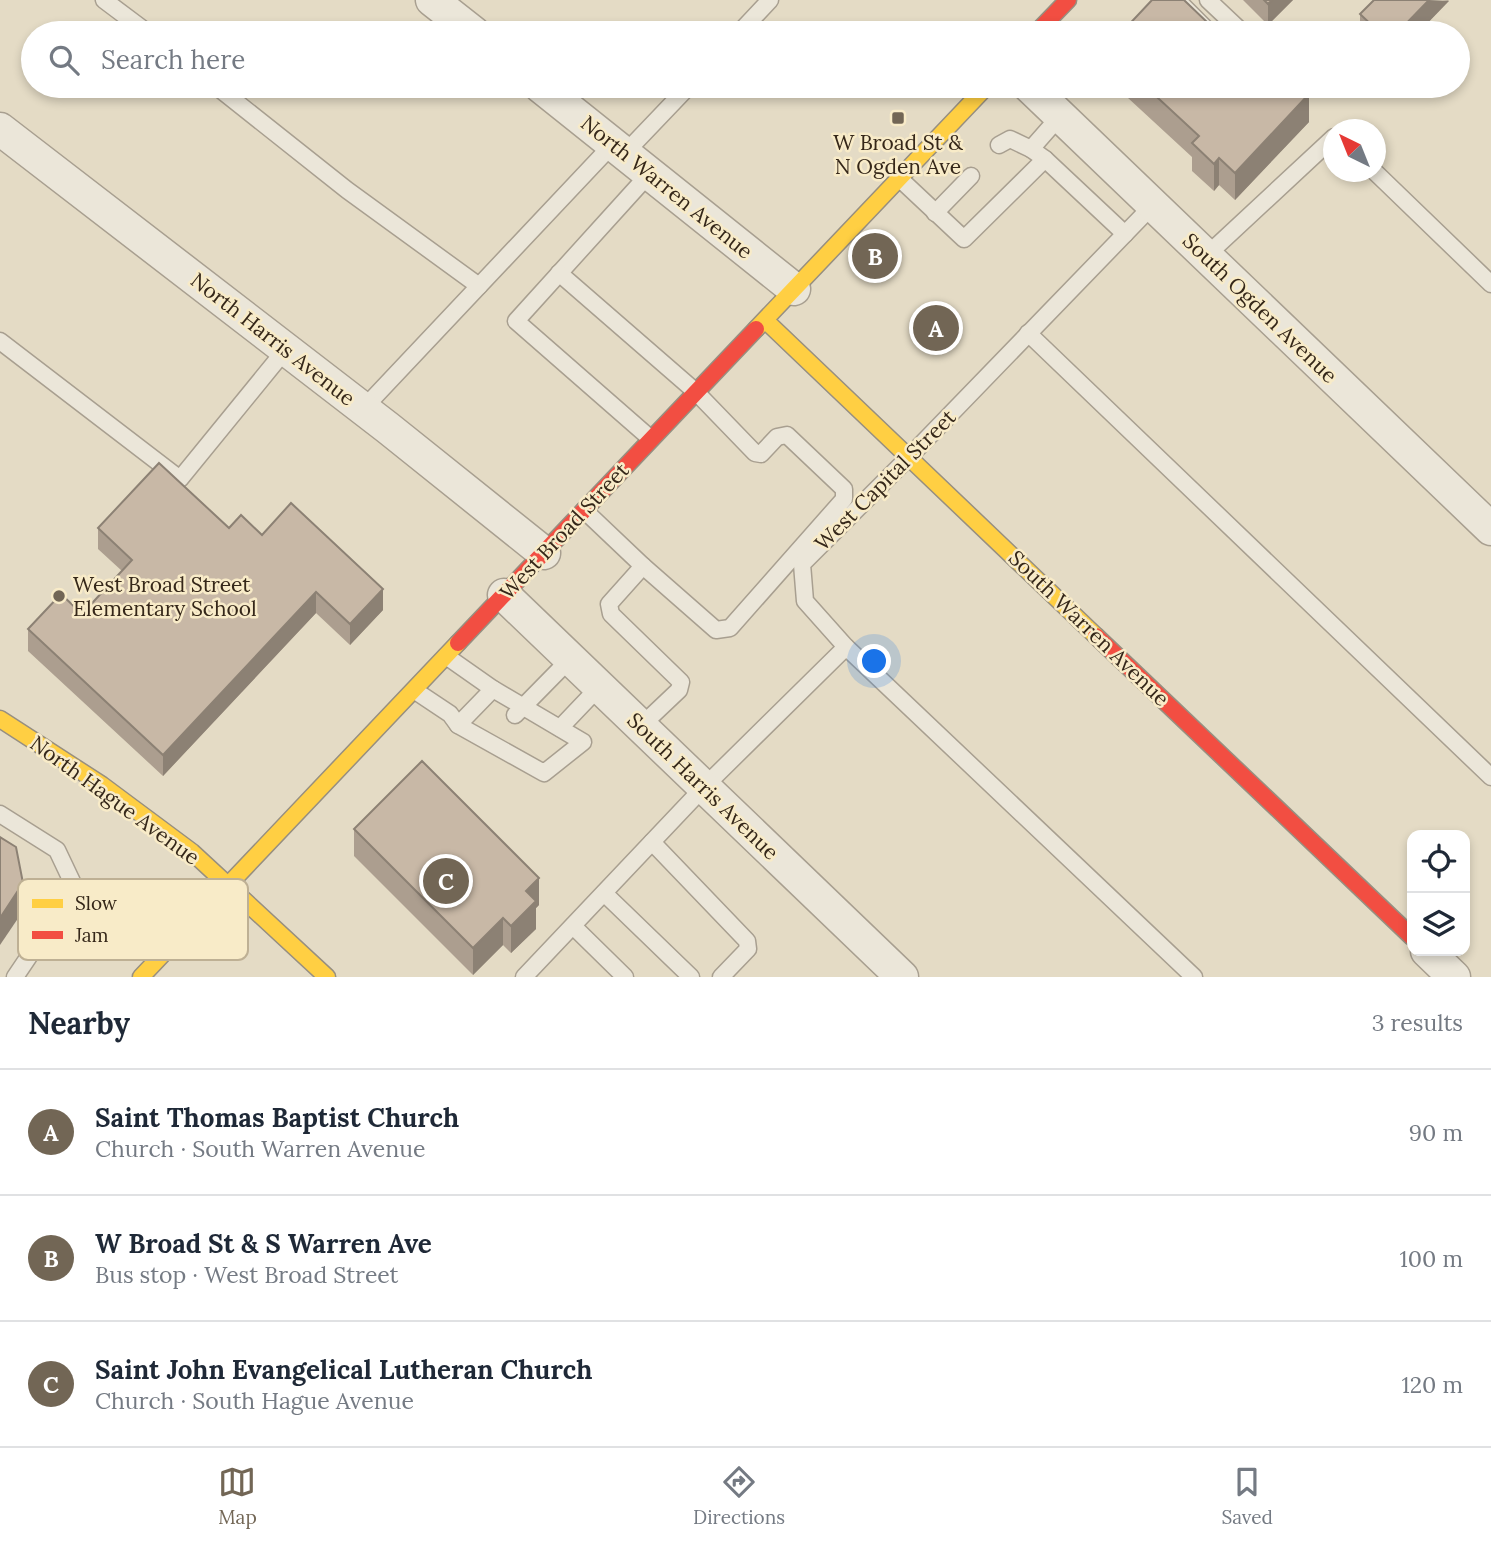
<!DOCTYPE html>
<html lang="en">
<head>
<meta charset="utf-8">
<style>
	:root { --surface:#fff; --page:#f6f6f7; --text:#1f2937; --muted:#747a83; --line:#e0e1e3; --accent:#726655 }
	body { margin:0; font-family:Lora,serif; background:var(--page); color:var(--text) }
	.controls { position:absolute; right:21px; bottom:21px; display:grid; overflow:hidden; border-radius:14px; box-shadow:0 4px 10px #0003 }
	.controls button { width:63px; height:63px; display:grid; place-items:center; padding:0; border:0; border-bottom:2px solid var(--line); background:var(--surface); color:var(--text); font:35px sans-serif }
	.compass { position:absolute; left:1323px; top:119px; width:63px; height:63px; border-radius:50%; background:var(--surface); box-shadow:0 4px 10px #0003; rotate:317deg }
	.you { position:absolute; left:875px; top:662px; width:24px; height:24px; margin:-18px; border:5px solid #fff; border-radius:50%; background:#1a73e8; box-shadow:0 0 0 10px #1a73e833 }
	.badge { display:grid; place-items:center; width:46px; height:46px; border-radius:50%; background:var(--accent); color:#fff; font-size:23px; font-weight:700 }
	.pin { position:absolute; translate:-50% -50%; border:4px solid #fff; box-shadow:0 2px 7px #0006 }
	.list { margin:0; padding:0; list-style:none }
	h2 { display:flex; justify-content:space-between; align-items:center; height:91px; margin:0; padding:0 28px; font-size:30px }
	h2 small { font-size:23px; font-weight:400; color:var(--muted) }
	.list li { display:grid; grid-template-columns:46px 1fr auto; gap:21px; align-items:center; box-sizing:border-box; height:126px; padding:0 28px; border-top:2px solid var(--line) }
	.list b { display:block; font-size:26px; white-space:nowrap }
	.list p { margin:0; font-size:23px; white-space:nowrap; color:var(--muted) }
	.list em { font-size:23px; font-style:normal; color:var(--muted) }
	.icon { flex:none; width:38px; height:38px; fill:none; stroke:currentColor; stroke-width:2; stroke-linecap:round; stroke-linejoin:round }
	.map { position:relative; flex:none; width:1491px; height:977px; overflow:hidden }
	.search { position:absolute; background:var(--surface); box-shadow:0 4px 10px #0003; left:21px; right:21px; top:21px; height:77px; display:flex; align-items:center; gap:18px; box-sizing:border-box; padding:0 24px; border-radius:38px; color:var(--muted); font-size:26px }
	.sheet { height:469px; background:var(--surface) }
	nav { display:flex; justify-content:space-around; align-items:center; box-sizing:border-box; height:98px; border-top:2px solid var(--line); background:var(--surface); font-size:19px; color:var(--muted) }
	nav a { display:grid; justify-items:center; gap:4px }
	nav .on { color:var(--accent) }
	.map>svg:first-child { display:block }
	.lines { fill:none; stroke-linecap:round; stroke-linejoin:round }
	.lane-casing { stroke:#a89f90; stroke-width:19 }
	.street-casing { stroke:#a89f90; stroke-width:35 }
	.slow-casing { stroke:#978f80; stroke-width:19 }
	.jam-casing { stroke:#978f80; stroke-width:19 }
	.lane { stroke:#ebe6d9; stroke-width:16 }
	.street { stroke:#ebe6d9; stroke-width:32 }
	.slow { stroke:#ffcf43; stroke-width:16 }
	.jam { stroke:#f24e42; stroke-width:16 }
	.wall { fill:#ac9e8f }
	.shaded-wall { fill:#8c8174 }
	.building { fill:#c8b8a6; stroke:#8c8174; stroke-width:2 }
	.poi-dot { fill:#726655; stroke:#f8ebc8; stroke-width:2.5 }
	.labels { text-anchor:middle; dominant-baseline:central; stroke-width:5; stroke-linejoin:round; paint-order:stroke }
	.poi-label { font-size:21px; fill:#352719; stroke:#f8ebc8 }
	.street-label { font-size:21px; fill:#352719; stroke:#f8ebc8 }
	.key { fill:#f8ebc8; stroke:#beb094; stroke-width:2 }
	.key-label { font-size:19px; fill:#352719 }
</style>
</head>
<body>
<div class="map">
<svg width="1491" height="977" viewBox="0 0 1491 977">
	<rect width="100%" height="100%" fill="#e4dbc5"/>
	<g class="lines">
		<g class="lane-casing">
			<g id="lane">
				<polyline points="104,0 148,33"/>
				<polyline points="1177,0 1210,33"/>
				<polyline points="1208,0 1243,33"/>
				<polyline points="739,33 770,0"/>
				<polyline points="216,86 347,190 479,286"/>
				<polyline points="999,145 1010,139 1031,149"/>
				<polyline points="625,153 689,86"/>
				<polyline points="1045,159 1125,234"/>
				<polyline points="1375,172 1491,284"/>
				<polyline points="650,173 516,321 651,439"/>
				<polyline points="899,178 964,239 1045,159 1031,149 1060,116"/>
				<polyline points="935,213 971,176"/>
				<polyline points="1206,256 1334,137"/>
				<polyline points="559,273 696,392 755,453 761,454 777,437 787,435 844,489 844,499 730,628 716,630 643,566"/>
				<polyline points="1028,333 1491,777"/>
				<polyline points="0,341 180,479 286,349"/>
				<polyline points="363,409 613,144"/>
				<polyline points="584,510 643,566 609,604 611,614 681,682 679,690 641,726"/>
				<polyline points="846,647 1194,977"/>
				<polyline points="414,690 450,714 458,725 544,773 583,742 493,689 446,656"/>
				<polyline points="515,715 571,658"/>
				<polyline points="458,725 493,689"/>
				<polyline points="560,728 600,686"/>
				<polyline points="0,814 57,850 75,888 15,977"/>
				<polyline points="652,842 747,941 748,949 721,977"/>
				<polyline points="604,893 691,977"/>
				<polyline points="573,926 625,977"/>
				<polyline points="524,977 704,787 846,647 805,601 802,564 910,456 1153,205"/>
			</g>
		</g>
		<g class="street-casing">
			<g id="street">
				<polyline points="432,0 474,33"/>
				<polyline points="540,86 794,289"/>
				<polyline points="1029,86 1491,529"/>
				<polyline points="0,129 388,428 544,553"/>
				<polyline points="504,595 902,977"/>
				<polyline points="1427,951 1454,977"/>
			</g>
		</g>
		<g class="slow-casing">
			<g id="slow">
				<polyline points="765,320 1096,636"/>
				<polyline points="756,329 987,86"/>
				<polyline points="0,719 102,785 192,852 327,977"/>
				<polyline points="141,977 458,643"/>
			</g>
		</g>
		<g class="jam-casing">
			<g id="jam">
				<polyline points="1036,33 1068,0"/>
				<polyline points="1096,636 1412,937"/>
				<polyline points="458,643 756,329"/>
			</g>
		</g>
		<use href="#lane" class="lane"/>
		<use href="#street" class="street"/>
		<use href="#slow" class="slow"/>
		<use href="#jam" class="jam"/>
	</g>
	<g class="wall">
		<polygon points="1243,0 1293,0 1268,25"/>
		<polygon points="1449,0 1418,33 1360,33 1360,14"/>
		<polygon points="1115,86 1299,86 1309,122 1235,200 1219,185 1214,191 1192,171 1192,157"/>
		<polygon points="98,528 229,528 262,535 383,610 350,645 316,613 163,776 28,651 28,629 82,614 122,571 98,549"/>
		<polygon points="354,829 539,905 536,908 536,929 511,953 503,945 473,975 354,856"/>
	</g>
	<g class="shaded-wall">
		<polygon points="1272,0 1293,0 1268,25 1268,4"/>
		<polygon points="1429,0 1449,1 1418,33 1397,33"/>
		<polygon points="1208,23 1208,33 1199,33"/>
		<polygon points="1309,94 1309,122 1235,200 1235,173"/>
		<polygon points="1219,158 1219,185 1214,191 1214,164"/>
		<polygon points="383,589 383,610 350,645 350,624"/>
		<polygon points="316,592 316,613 163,776 163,755"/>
		<polygon points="539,878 539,905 536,908 536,929 511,953 511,926 526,891"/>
		<polygon points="23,883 23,911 0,945 0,918"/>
		<polygon points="503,918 503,945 473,975 473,948"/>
	</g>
	<g class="building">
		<polygon points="1152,0 1184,0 1208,23 1199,33 1121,33"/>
		<polygon points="1264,0 1272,0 1268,4"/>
		<polygon points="1374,0 1429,0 1397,33 1380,33 1360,14"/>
		<polygon points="1145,86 1299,86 1309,94 1235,173 1219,158 1214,164 1192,143 1199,136"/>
		<polygon points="159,463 229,528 241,515 262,535 291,503 383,589 350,624 316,592 163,755 28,629 61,594 82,614 132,560 98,528"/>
		<polygon points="422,761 539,878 526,891 536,901 511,926 503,918 473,948 354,829"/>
		<polygon points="0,837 16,847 23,883 0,918"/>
	</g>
	<g class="poi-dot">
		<rect x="891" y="111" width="14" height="14" rx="3.5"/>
		<circle cx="59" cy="596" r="7"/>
	</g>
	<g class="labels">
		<g class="poi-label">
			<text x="898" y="142">W Broad St &amp;<tspan x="898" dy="24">N Ogden Ave</tspan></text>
			<text x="73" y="584" text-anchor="start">West Broad Street<tspan x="73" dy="24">Elementary School</tspan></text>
		</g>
		<g class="street-label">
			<text transform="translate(667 187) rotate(39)">North Warren Avenue</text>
			<text transform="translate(1260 308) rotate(44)">South Ogden Avenue</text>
			<text transform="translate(273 339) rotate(38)">North Harris Avenue</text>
			<text transform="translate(885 480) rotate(-45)">West Capital Street</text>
			<text transform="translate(564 531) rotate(-47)">West Broad Street</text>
			<text transform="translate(1089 628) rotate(44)">South Warren Avenue</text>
			<text transform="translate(703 786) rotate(44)">South Harris Avenue</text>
			<text transform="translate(115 800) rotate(36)">North Hague Avenue</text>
		</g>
	</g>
	<rect x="18" y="879" width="230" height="81" rx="10" class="key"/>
	<rect x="32" y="899" width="31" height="9" fill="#ffcf43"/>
	<rect x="32" y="931" width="31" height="8" fill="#f24e42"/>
	<g class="key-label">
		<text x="75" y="910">Slow</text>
		<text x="75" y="942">Jam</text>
	</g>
</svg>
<div class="controls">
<button><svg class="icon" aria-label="locate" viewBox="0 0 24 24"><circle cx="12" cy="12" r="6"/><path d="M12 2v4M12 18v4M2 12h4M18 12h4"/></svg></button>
<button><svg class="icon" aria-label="layers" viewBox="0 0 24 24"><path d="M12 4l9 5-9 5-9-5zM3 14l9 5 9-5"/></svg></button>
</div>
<svg class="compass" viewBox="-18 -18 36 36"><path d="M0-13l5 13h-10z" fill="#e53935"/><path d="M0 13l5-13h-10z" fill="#747a83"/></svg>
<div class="you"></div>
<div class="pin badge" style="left:936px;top:328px">A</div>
<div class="pin badge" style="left:875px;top:256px">B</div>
<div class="pin badge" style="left:446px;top:881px">C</div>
<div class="search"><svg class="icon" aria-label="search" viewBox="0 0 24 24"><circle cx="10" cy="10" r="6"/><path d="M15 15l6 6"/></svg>Search here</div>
</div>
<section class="sheet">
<h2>Nearby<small>3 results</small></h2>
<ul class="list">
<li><span class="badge">A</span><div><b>Saint Thomas Baptist Church</b><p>Church · South Warren Avenue</p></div><em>90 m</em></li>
<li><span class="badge">B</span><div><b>W Broad St &amp; S Warren Ave</b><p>Bus stop · West Broad Street</p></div><em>100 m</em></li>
<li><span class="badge">C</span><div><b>Saint John Evangelical Lutheran Church</b><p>Church · South Hague Avenue</p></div><em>120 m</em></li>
</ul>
</section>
<nav>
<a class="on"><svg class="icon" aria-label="map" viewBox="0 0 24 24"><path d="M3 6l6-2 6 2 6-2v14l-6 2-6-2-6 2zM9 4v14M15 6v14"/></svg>Map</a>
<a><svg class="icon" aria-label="directions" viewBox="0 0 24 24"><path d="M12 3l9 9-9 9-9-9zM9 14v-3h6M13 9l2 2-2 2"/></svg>Directions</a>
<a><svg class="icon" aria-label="saved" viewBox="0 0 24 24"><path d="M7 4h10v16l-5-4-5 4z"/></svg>Saved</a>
</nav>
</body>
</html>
